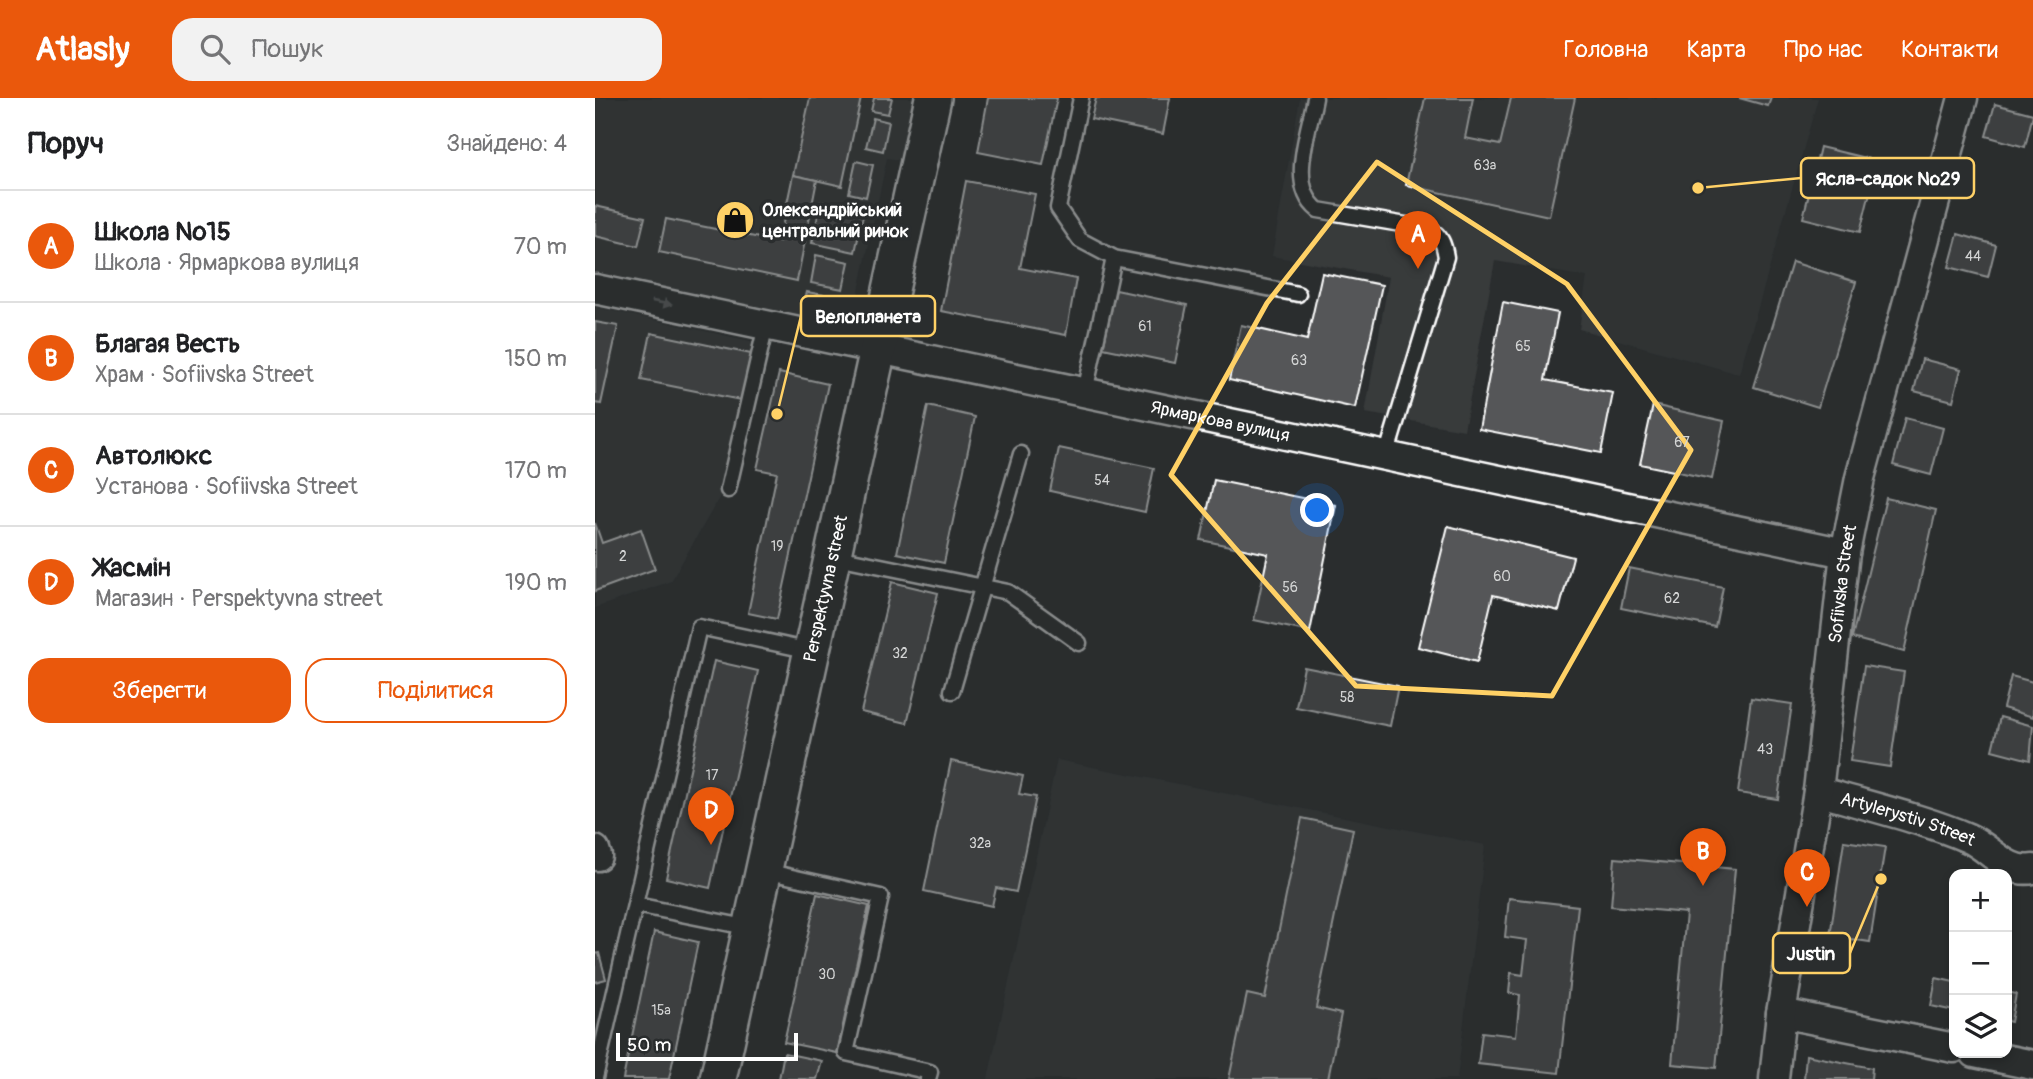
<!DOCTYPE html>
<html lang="uk">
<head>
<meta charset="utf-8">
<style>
	:root { --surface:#fff; --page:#f2f2f2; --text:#202124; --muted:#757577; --line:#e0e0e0; --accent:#ea580c }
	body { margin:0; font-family:Pangolin,sans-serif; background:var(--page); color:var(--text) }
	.controls { position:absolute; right:21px; bottom:21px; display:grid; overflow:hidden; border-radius:14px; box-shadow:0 4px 10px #0003 }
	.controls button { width:63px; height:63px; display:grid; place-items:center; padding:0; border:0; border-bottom:2px solid var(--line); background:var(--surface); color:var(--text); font:35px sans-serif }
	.scale { position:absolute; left:21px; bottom:18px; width:182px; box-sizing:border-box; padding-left:7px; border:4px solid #fff; border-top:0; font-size:19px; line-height:24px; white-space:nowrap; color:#fff; -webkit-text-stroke:5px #2a2d2e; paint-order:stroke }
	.you { position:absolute; left:723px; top:413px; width:24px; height:24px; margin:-18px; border:5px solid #fff; border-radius:50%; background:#1a73e8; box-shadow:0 0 0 10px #1a73e833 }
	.badge { display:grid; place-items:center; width:46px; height:46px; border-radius:50%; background:var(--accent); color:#fff; font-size:23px; font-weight:700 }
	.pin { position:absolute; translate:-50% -58px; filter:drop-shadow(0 2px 4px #0008) }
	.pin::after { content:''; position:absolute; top:37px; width:24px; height:21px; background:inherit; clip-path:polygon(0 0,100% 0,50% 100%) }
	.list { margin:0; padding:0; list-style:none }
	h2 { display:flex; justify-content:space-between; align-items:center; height:91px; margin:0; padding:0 28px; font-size:30px }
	h2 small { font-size:23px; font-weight:400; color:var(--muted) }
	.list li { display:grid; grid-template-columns:46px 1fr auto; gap:21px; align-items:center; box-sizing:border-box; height:112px; padding:0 28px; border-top:2px solid var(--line) }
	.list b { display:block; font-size:26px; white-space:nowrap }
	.list p { margin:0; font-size:23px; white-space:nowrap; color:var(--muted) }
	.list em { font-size:23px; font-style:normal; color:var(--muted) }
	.actions { display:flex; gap:14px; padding:21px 28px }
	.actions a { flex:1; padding:16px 0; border:2px solid var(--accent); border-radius:21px; text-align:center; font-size:24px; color:var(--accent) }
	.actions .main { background:var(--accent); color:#fff }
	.icon { flex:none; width:38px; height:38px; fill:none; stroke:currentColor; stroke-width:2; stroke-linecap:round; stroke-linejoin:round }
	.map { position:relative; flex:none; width:1438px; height:981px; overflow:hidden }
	header { display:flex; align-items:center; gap:42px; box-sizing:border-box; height:98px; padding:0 35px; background:var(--accent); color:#fff }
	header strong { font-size:33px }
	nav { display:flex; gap:38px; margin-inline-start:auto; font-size:24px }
	.search { width:490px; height:63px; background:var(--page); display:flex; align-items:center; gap:18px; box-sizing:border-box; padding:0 24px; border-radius:21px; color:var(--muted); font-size:26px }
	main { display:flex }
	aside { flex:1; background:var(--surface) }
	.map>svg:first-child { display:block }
	.built { fill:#373a3b }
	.building { fill:#555758; stroke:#fff; stroke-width:2 }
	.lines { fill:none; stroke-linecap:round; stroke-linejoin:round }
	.service-casing { stroke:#fff; stroke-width:19 }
	.minor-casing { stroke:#fff; stroke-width:33 }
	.tertiary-casing { stroke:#fff; stroke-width:40 }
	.service { stroke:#2a2d2e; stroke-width:14 }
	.minor { stroke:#2a2d2e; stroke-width:28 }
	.tertiary { stroke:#2a2d2e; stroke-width:35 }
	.oneway { fill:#6a6c6d }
	.marked { fill:none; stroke:#ffd166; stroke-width:5; stroke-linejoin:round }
	.labels { text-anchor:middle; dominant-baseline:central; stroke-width:7; stroke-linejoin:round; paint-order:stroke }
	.number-label { font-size:14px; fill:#d4d5d5 }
	.poi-label { font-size:18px; font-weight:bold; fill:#fff; stroke:#2a2d2e; text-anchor:start }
	.street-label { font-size:18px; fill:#fff; stroke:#2a2d2e }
	.leader { fill:none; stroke:#ffd166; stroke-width:2.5 }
	.callout-dot { fill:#ffd166; stroke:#2a2d2e; stroke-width:2.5 }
	.callout { fill:#2a2d2e; stroke:#ffd166; stroke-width:2.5 }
	.callout-label { font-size:19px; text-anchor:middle; font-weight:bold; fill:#fff }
</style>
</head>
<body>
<header>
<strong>Atlasly</strong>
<div class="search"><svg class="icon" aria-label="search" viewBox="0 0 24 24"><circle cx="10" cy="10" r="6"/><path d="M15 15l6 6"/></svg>Пошук</div>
<nav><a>Головна</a><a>Карта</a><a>Про нас</a><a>Контакти</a></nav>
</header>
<main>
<aside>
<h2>Поруч<small>Знайдено: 4</small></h2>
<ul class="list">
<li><span class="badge">A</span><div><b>Школа №15</b><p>Школа · Ярмаркова вулиця</p></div><em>70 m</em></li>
<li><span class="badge">B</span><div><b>Благая Весть</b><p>Храм · Sofiivska Street</p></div><em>150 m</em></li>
<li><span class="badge">C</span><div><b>Автолюкс</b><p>Установа · Sofiivska Street</p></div><em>170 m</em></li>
<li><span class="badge">D</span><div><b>Жасмін</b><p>Магазин · Perspektyvna street</p></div><em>190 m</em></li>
</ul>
<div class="actions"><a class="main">Зберегти</a><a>Поділитися</a></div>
</aside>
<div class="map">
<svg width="1438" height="981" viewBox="0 0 1438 981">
	<rect width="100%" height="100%" fill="#2a2d2e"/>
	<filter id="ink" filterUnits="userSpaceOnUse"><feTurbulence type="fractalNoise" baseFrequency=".0143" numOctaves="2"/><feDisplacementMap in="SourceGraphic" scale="14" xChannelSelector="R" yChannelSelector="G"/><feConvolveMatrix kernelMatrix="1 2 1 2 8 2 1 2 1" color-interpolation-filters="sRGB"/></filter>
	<g filter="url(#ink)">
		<g class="built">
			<polygon points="0,0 324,0 311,63 292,60 255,235 0,181"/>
			<polygon points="705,0 1223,0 1144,276 984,231 992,179 900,163 869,332 770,315 794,179 677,158"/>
			<polygon points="0,209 160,244 127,395 76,483 0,510"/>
			<polygon points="462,662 890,747 862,981 393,981"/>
		</g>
		<g class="building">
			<polygon points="215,0 266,0 247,88 198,77"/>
			<polygon points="279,0 297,0 293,16 276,13"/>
			<polygon points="393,0 462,0 448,67 383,54"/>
			<polygon points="501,0 575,0 568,36 496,21"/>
			<polygon points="830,0 878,0 870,40 905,47 916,0 980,0 954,118 811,87"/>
			<polygon points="1144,0 1176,0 1173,8"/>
			<polygon points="1400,6 1438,16 1430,49 1391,38"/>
			<polygon points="278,20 294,24 288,53 271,49"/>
			<polygon points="1225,49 1283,63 1265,134 1208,120"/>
			<polygon points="261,63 278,67 271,99 254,95"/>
			<polygon points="198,77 222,82 202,183 64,154 71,121 184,144"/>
			<polygon points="371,83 440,96 425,170 481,181 471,237 346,213"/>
			<polygon points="226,104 269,113 260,154 217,145"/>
			<polygon points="0,108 50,119 43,148 0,138"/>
			<polygon points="1363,136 1401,147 1393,179 1354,169"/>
			<polygon points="221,157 254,164 248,191 216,185"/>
			<polygon points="1197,164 1261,184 1223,309 1159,289"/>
			<polygon points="727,175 787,187 760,310 634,282 646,227 712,242"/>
			<polygon points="521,192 592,207 580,265 508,250"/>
			<polygon points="212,194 246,200 243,218 208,211"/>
			<polygon points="908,204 963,215 950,282 1018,295 1006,355 884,331"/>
			<polygon points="0,224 23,228 6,306 0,305"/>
			<polygon points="56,235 156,256 146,302 46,282"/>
			<polygon points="1327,261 1366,271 1358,303 1319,293"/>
			<polygon points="184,275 233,286 182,521 153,515 182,375 162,371"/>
			<polygon points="1058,307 1129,323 1117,381 1045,366"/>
			<polygon points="333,308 380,319 349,465 302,455"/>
			<polygon points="1310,320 1348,330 1336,377 1298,367"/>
			<polygon points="464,350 559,370 550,414 455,393"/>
			<polygon points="619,382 741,407 715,534 659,522 673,456 606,442"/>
			<polygon points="1291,400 1341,412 1309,554 1257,540"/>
			<polygon points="0,425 7,445 46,431 60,471 0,493"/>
			<polygon points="853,428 978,459 964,513 898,497 882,564 823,549"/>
			<polygon points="1034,470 1128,489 1120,529 1026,510"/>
			<polygon points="297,484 343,495 312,625 266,614"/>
			<polygon points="119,563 163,573 115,790 71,780"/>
			<polygon points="1269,568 1309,574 1295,669 1255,663"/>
			<polygon points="709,569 803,588 795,628 701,609"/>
			<polygon points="1416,578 1438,584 1438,619 1408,610"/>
			<polygon points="1156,600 1197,606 1183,701 1143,695"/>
			<polygon points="1405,619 1438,628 1435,662 1397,652"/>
			<polygon points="356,663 428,678 424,696 441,699 421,794 401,790 397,808 329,793"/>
			<polygon points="707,720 758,731 721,910 746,916 733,981 634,981 652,896 670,900"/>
			<polygon points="1249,743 1290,749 1275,844 1235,838"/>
			<polygon points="1020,760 1140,771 1121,970 1077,966 1091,815 1016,808"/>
			<polygon points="222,796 274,808 242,955 189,944"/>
			<polygon points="914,800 983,808 964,975 883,966 887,934 921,938 925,897 914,895 916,875 928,877 932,842 910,839"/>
			<polygon points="59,834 103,844 74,981 28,981"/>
			<polygon points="4,855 11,881 0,884 0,856"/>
			<polygon points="1341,880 1359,884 1359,913 1336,908"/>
			<polygon points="1412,894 1421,896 1416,924 1412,923"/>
			<polygon points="189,955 227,963 222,981 184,981"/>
			<polygon points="1211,957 1277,970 1276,981 1209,981"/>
		</g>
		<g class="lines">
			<g class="service-casing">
				<g id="service">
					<polyline points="486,0 463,110 485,142 519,160 703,196"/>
					<path d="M720,0C714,34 692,88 723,112L835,131C846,138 849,146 851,159L791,358"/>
					<polyline points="490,294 519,160"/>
					<polyline points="133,392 171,227"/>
					<polyline points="237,458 413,494 484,545"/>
					<polyline points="357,593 426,356"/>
					<polyline points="170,773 286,799 251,955 335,974 333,981"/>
					<polyline points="41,807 156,830"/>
					<polyline points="0,980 104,529 216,553"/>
				</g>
			</g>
			<g class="minor-casing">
				<g id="minor">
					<path id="s1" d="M0,191L1250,455"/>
					<path id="s2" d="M1223,693C1269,707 1329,721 1373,740C1396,750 1411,776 1438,771"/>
					<polyline points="0,752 2,758"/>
					<polyline points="1186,915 1359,950"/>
					<polyline points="1380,955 1438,967"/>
					<path id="s3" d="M1179,981L1186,915L1223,693L1250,455L1265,380L1368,0"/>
				</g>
			</g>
			<g class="tertiary-casing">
				<g id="tertiary">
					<path id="s4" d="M123,981L338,0"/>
				</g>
			</g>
			<use href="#service" class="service"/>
			<use href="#minor" class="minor"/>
			<use href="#tertiary" class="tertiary"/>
		</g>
		<defs><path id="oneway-solid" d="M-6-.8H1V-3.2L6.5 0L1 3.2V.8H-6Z" transform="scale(1.75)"/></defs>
		<use class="oneway" href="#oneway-solid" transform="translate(67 205) rotate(12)"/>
	</g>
	<path d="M0 0H1438V981H0ZM782,64L972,186L1096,352L957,598L761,588L576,377L672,205Z" fill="#2a2d2e" fill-opacity=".55" fill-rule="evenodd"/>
	<path class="marked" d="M782,64L972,186L1096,352L957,598L761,588L576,377L672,205Z"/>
	<defs>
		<g id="shop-disc" transform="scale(2.0125)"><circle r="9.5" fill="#ffd166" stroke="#2a2d2e"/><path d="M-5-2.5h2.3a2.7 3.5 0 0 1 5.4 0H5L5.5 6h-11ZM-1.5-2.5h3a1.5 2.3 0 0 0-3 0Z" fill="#111"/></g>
	</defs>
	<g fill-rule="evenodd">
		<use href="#shop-disc" x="140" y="122"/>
	</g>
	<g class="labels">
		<g class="number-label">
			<text x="890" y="67">63а</text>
			<text x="1378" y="158">44</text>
			<text x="550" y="228">61</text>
			<text x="928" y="248">65</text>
			<text x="704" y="262">63</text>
			<text x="1087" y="344">67</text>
			<text x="507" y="382">54</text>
			<text x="182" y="448">19</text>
			<text x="28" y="458">2</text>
			<text x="907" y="478">60</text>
			<text x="695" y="489">56</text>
			<text x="1077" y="500">62</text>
			<text x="305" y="555">32</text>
			<text x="752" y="599">58</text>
			<text x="1170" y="651">43</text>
			<text x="117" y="677">17</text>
			<text x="385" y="745">32а</text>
			<text x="232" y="876">30</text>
			<text x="66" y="912">15а</text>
		</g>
		<g class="poi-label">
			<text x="167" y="112">Олександрійський<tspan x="167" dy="21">центральний ринок</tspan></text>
		</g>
		<g class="street-label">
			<text stroke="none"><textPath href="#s1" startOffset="639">Ярмаркова вулиця</textPath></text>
			<text stroke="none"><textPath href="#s3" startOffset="500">Sofiivska Street</textPath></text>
			<text stroke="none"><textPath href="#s4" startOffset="502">Perspektyvna street</textPath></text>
			<text stroke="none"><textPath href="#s2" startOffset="94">Artylerystiv Street</textPath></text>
		</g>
	</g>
	<path class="leader" d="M1103 90L1206 80M182 316L206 218M1286 781L1255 855"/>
	<g class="callout-dot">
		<circle cx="1103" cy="90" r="7"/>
		<circle cx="182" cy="316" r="7"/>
		<circle cx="1286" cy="781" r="7"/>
	</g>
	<g class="callout">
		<rect x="1206" y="60" width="173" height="40" rx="7"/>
		<rect x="206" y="198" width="134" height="40" rx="7"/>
		<rect x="1178" y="835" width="77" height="40" rx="7"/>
	</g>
	<g class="callout-label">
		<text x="1293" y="87">Ясла-садок №29</text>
		<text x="273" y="225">Велопланета</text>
		<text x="1216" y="862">Justin</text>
	</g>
</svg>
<div class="controls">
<button>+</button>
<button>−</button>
<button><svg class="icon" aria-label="layers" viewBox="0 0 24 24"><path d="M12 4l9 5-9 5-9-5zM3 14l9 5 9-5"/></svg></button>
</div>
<div class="scale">50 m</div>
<div class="you"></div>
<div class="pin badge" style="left:823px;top:171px">A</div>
<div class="pin badge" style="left:1108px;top:788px">B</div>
<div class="pin badge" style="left:1212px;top:809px">C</div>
<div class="pin badge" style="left:116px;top:747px">D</div>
</div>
</main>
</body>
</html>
